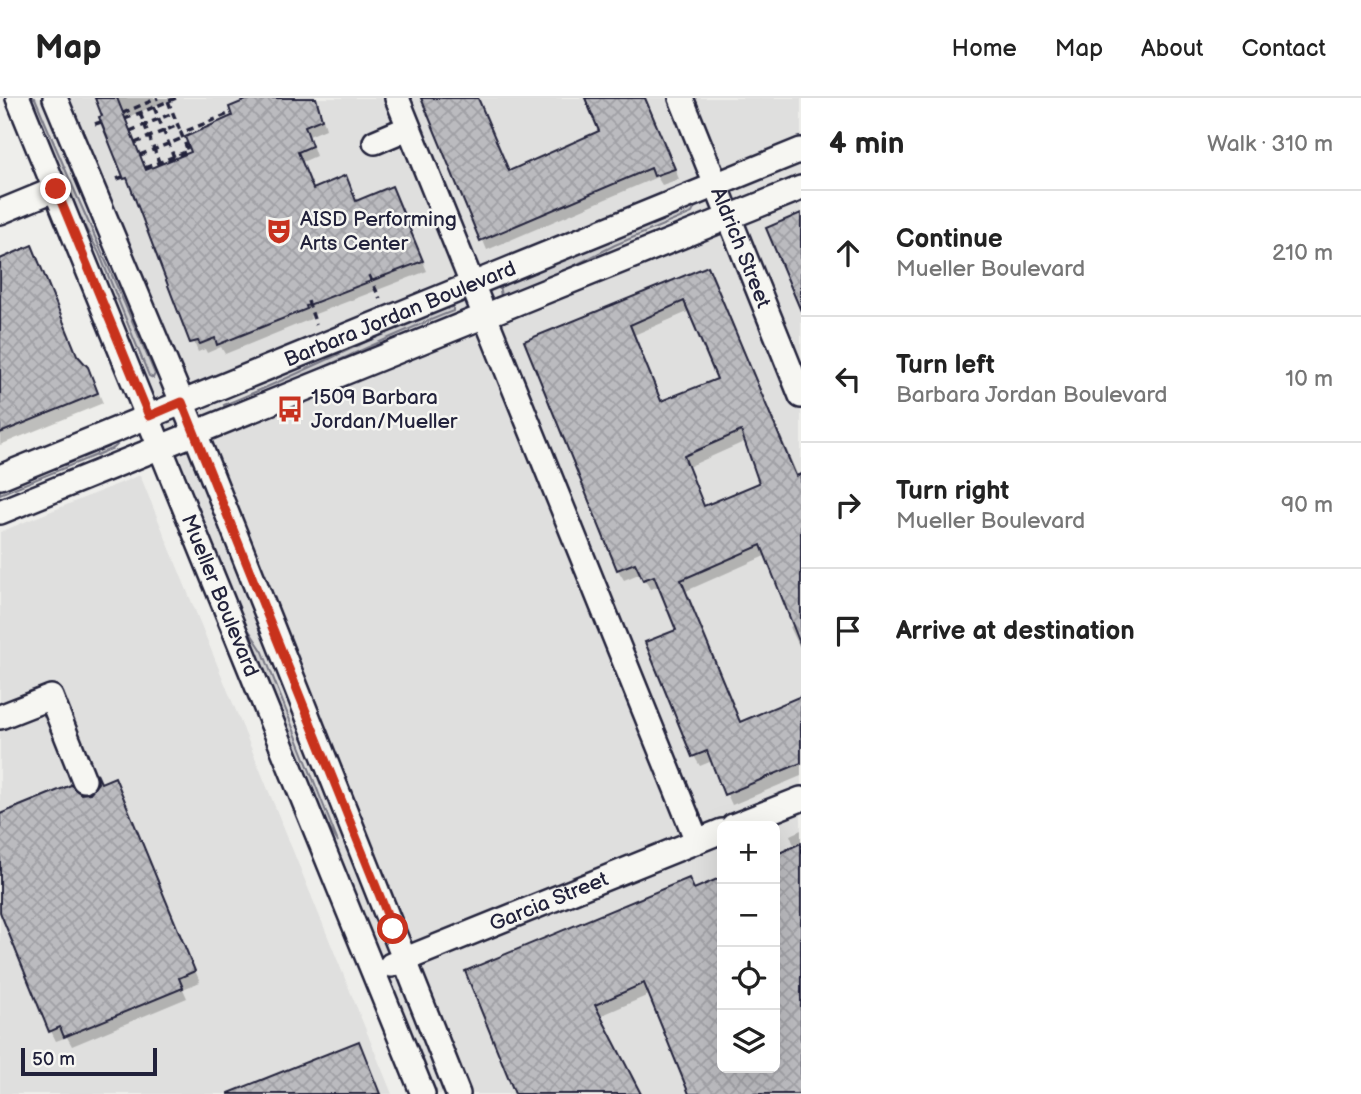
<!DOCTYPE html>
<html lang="en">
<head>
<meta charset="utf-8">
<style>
	:root { --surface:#fff; --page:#f2f2f2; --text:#222; --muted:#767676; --line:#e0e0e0 }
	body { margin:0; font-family:"Balsamiq Sans",sans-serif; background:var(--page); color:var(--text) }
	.controls { position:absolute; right:21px; bottom:21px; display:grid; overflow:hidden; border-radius:10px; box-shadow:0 7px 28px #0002 }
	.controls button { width:63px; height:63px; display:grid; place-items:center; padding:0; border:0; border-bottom:2px solid var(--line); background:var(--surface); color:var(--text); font:35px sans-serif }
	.scale { position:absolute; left:21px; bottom:18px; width:136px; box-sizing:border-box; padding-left:7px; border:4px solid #22223b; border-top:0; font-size:19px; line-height:24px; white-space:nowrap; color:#22223b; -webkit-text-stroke:5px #f6f6f2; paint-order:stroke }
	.stop { position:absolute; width:21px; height:21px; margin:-16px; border:5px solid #c8321e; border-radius:50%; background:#fff }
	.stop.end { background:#c8321e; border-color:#fff; box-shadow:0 2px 7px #0008 }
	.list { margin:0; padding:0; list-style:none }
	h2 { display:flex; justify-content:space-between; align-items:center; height:91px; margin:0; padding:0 28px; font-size:30px }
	h2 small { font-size:23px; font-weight:400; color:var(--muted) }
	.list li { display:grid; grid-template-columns:46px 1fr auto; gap:21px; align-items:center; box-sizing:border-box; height:126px; padding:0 28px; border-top:2px solid var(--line) }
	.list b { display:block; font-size:26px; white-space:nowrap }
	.list p { margin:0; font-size:23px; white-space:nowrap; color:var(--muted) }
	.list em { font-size:23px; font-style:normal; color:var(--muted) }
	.icon { flex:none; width:38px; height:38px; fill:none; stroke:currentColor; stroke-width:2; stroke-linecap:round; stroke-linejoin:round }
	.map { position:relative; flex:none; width:801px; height:996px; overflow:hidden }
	header { display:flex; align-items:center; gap:42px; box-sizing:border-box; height:98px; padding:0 35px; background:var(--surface); border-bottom:2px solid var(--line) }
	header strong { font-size:33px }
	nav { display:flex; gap:38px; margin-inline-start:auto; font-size:24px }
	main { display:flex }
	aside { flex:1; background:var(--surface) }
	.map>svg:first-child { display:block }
	.built { fill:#dfdfde; fill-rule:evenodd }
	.green { fill:#d0d0d1; stroke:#797986; stroke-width:2 }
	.shadow { fill:#0003; fill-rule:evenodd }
	.building { fill:url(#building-cross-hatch); stroke:#22223b; stroke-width:2; fill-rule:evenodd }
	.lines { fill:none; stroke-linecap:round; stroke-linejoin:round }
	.minor-casing { stroke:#22223b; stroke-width:28 }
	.path { stroke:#22223b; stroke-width:3.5; stroke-dasharray:7 5; stroke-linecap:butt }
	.minor { stroke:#f6f6f2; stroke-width:23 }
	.route { stroke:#c8321e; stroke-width:9 }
	.labels { text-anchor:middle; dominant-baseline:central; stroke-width:5; stroke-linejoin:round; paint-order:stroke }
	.poi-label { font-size:21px; fill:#22223b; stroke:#f6f6f2; text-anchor:start }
	.street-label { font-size:21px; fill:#22223b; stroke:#f6f6f2 }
</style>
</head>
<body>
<header>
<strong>Map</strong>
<nav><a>Home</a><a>Map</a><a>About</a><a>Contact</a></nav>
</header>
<main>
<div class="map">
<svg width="801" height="996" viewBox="0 0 801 996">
	<defs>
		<pattern id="building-cross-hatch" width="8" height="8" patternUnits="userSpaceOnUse" patternTransform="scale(1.75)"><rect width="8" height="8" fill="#bbbbbf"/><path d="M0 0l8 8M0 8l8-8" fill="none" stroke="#a0a0a5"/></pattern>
	</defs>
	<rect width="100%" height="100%" fill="#eeeeeb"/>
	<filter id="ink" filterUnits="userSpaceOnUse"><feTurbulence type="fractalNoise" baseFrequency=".0143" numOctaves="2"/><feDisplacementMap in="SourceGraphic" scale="14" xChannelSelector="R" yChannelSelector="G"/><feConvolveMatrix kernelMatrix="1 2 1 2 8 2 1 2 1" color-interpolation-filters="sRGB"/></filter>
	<g filter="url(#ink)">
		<g class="built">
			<path d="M21,0H801V996H423ZM722,728H775V970H722Z"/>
			<polygon points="140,377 392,996 0,996 0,434"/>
		</g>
		<g class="green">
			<path d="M28,0H35C73,93 116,183 155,276L153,280L149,278L99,155L71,103Z"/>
			<polygon points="689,109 694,111 692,115 615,147 544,183 501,198 499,187"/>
			<path d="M453,206V213C376,243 303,281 226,312L224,307C302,276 375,237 453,206Z"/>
			<polygon points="114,344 117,347 114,350 0,396 0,389"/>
			<polygon points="239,517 263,554 338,744 316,708"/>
		</g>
		<g class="shadow">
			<polygon points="94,0 175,0 125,20 147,74 193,55 255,0 317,0 326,31 309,38 316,58 302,64 314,92 345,79 357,105 392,91 427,173 310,218 311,221 225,256 221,249 207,255 205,251 198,254"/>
			<polygon points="423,0 477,0 509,75 601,34 587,0 646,0 679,81 662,87 657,79 487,152"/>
			<polygon points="32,150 79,261 93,281 103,305 0,347 0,163"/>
			<path d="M713,180L801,385V552L790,529L794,527L767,457L686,493L741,625L801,599V678L732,707L712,663L700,668L694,658L678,533L660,488L650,491L641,475L624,482L618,472L527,244ZM690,213L719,282L662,305L634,237ZM746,343L761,386L705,409L688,369Z"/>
			<polygon points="114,681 200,884 183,891 187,900 72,948 67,939 56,943 51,933 0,810 0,718 91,696 101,686"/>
			<polygon points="801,732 801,996 691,996 651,896 600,918 640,996 517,996 695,793 722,781 722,970 775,970 775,758 795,750 790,737"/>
			<polygon points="358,945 381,996 233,996"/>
		</g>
		<g class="building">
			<polygon points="95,0 117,0 146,72 191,54 185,39 232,18 229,9 251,0 316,0 322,21 305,28 312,48 298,54 313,91 346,77 356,103 392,88 423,163 306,208 307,211 217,247 215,240 200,246 198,243 190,245 127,80 124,81 99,19 102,18"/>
			<polygon points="421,0 478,0 509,73 599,33 585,0 645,0 675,71 654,78 651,70 480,143"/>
			<polygon points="801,115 801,213 766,130"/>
			<polygon points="32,147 77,257 88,269 98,295 0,335 0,161"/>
			<path d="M708,168L796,378L801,376V548L761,447L681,482L740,624L801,598V665L724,697L707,653L692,659L645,544L676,532L654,478L643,482L635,465L617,472L524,243ZM684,203L717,281L661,303L630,227ZM741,333L759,385L704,408L684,358Z"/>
			<polygon points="97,676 101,685 115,679 195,873 179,880 183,890 64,939 60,929 49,934 0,814 0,716 71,687 81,696 90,695 98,685"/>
			<polygon points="801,745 801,996 689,996 644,885 595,907 641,996 515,996 465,873 689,780 694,791 722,779 722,970 775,970 775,757"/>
			<polygon points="359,943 380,996 229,996 229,995"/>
		</g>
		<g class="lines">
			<g class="minor-casing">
				<g id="minor">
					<path id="s1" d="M18,0L423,996"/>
					<polyline points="55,0 195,335 458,996"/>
					<polyline points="397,0 697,743"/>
					<path id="s2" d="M681,0L801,298"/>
					<polyline points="375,44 408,30"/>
					<polyline points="0,114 56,91"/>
					<path id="s3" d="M0,379L801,52"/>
					<polyline points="0,414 801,90"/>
					<polyline points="0,619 51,599 84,682"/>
					<polyline points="733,728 801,701"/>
					<path id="s4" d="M391,867L722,733"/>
				</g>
			</g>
			<g class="path">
				<polyline points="168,3 181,35"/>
				<polyline points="154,9 174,59"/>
				<polyline points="123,15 158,0"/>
				<polyline points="140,15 159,64"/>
				<polyline points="125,21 176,0"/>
				<polyline points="95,26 101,24"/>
				<polyline points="130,33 173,15"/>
				<polyline points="135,45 178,27"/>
				<polyline points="140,57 183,40"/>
				<polyline points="145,70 188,53 181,35 231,15"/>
				<polyline points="117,81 123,79"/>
				<polyline points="369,177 380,201"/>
				<polyline points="308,203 316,227"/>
			</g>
			<use href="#minor" class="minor"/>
		</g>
	</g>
	<g class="lines" filter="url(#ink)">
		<polyline class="route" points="56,91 149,318 182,304 393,831"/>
	</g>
	<defs>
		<g id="theatre-bare" transform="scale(2.1)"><path d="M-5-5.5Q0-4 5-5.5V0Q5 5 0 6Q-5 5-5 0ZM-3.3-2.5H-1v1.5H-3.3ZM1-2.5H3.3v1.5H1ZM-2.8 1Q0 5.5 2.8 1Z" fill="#c8321e" stroke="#f6f6f2" stroke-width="2.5" paint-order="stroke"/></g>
		<g id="bus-bare" transform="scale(2.1)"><path d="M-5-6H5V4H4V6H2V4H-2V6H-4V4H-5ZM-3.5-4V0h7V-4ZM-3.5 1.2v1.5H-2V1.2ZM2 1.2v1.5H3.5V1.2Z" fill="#c8321e" stroke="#f6f6f2" stroke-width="2.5" paint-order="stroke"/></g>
	</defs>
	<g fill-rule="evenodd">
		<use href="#theatre-bare" x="279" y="133"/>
		<use href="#bus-bare" x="290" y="311"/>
	</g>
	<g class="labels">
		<g class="poi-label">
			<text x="300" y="121">AISD Performing<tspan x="300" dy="24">Arts Center</tspan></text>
			<text x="311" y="299">1509 Barbara<tspan x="311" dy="24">Jordan/Mueller</tspan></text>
		</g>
		<g class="street-label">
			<text stroke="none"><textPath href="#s2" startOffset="161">Aldrich Street</textPath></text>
			<text stroke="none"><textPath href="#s3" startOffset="432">Barbara Jordan Boulevard</textPath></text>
			<text stroke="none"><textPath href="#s1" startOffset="537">Mueller Boulevard</textPath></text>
			<text stroke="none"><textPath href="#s4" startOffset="170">Garcia Street</textPath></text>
		</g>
	</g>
</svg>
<div class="controls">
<button>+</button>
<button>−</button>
<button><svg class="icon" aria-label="locate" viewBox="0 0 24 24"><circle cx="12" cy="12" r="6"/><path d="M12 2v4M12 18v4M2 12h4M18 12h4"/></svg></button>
<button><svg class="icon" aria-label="layers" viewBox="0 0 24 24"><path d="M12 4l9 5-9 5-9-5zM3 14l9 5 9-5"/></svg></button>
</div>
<div class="scale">50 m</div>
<div class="stop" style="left:393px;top:831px"></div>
<div class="stop end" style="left:56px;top:91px"></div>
</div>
<aside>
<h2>4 min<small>Walk · 310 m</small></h2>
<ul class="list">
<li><svg class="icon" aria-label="ahead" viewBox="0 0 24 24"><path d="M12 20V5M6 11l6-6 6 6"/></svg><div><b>Continue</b><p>Mueller Boulevard</p></div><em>210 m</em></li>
<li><svg class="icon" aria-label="left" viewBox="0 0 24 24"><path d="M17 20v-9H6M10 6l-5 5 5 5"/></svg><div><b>Turn left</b><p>Barbara Jordan Boulevard</p></div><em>10 m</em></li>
<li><svg class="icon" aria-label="right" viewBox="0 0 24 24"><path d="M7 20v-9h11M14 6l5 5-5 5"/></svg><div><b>Turn right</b><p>Mueller Boulevard</p></div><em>90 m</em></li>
<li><svg class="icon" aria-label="arrive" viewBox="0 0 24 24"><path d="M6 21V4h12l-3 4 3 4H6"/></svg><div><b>Arrive at destination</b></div></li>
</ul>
</aside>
</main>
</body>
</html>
